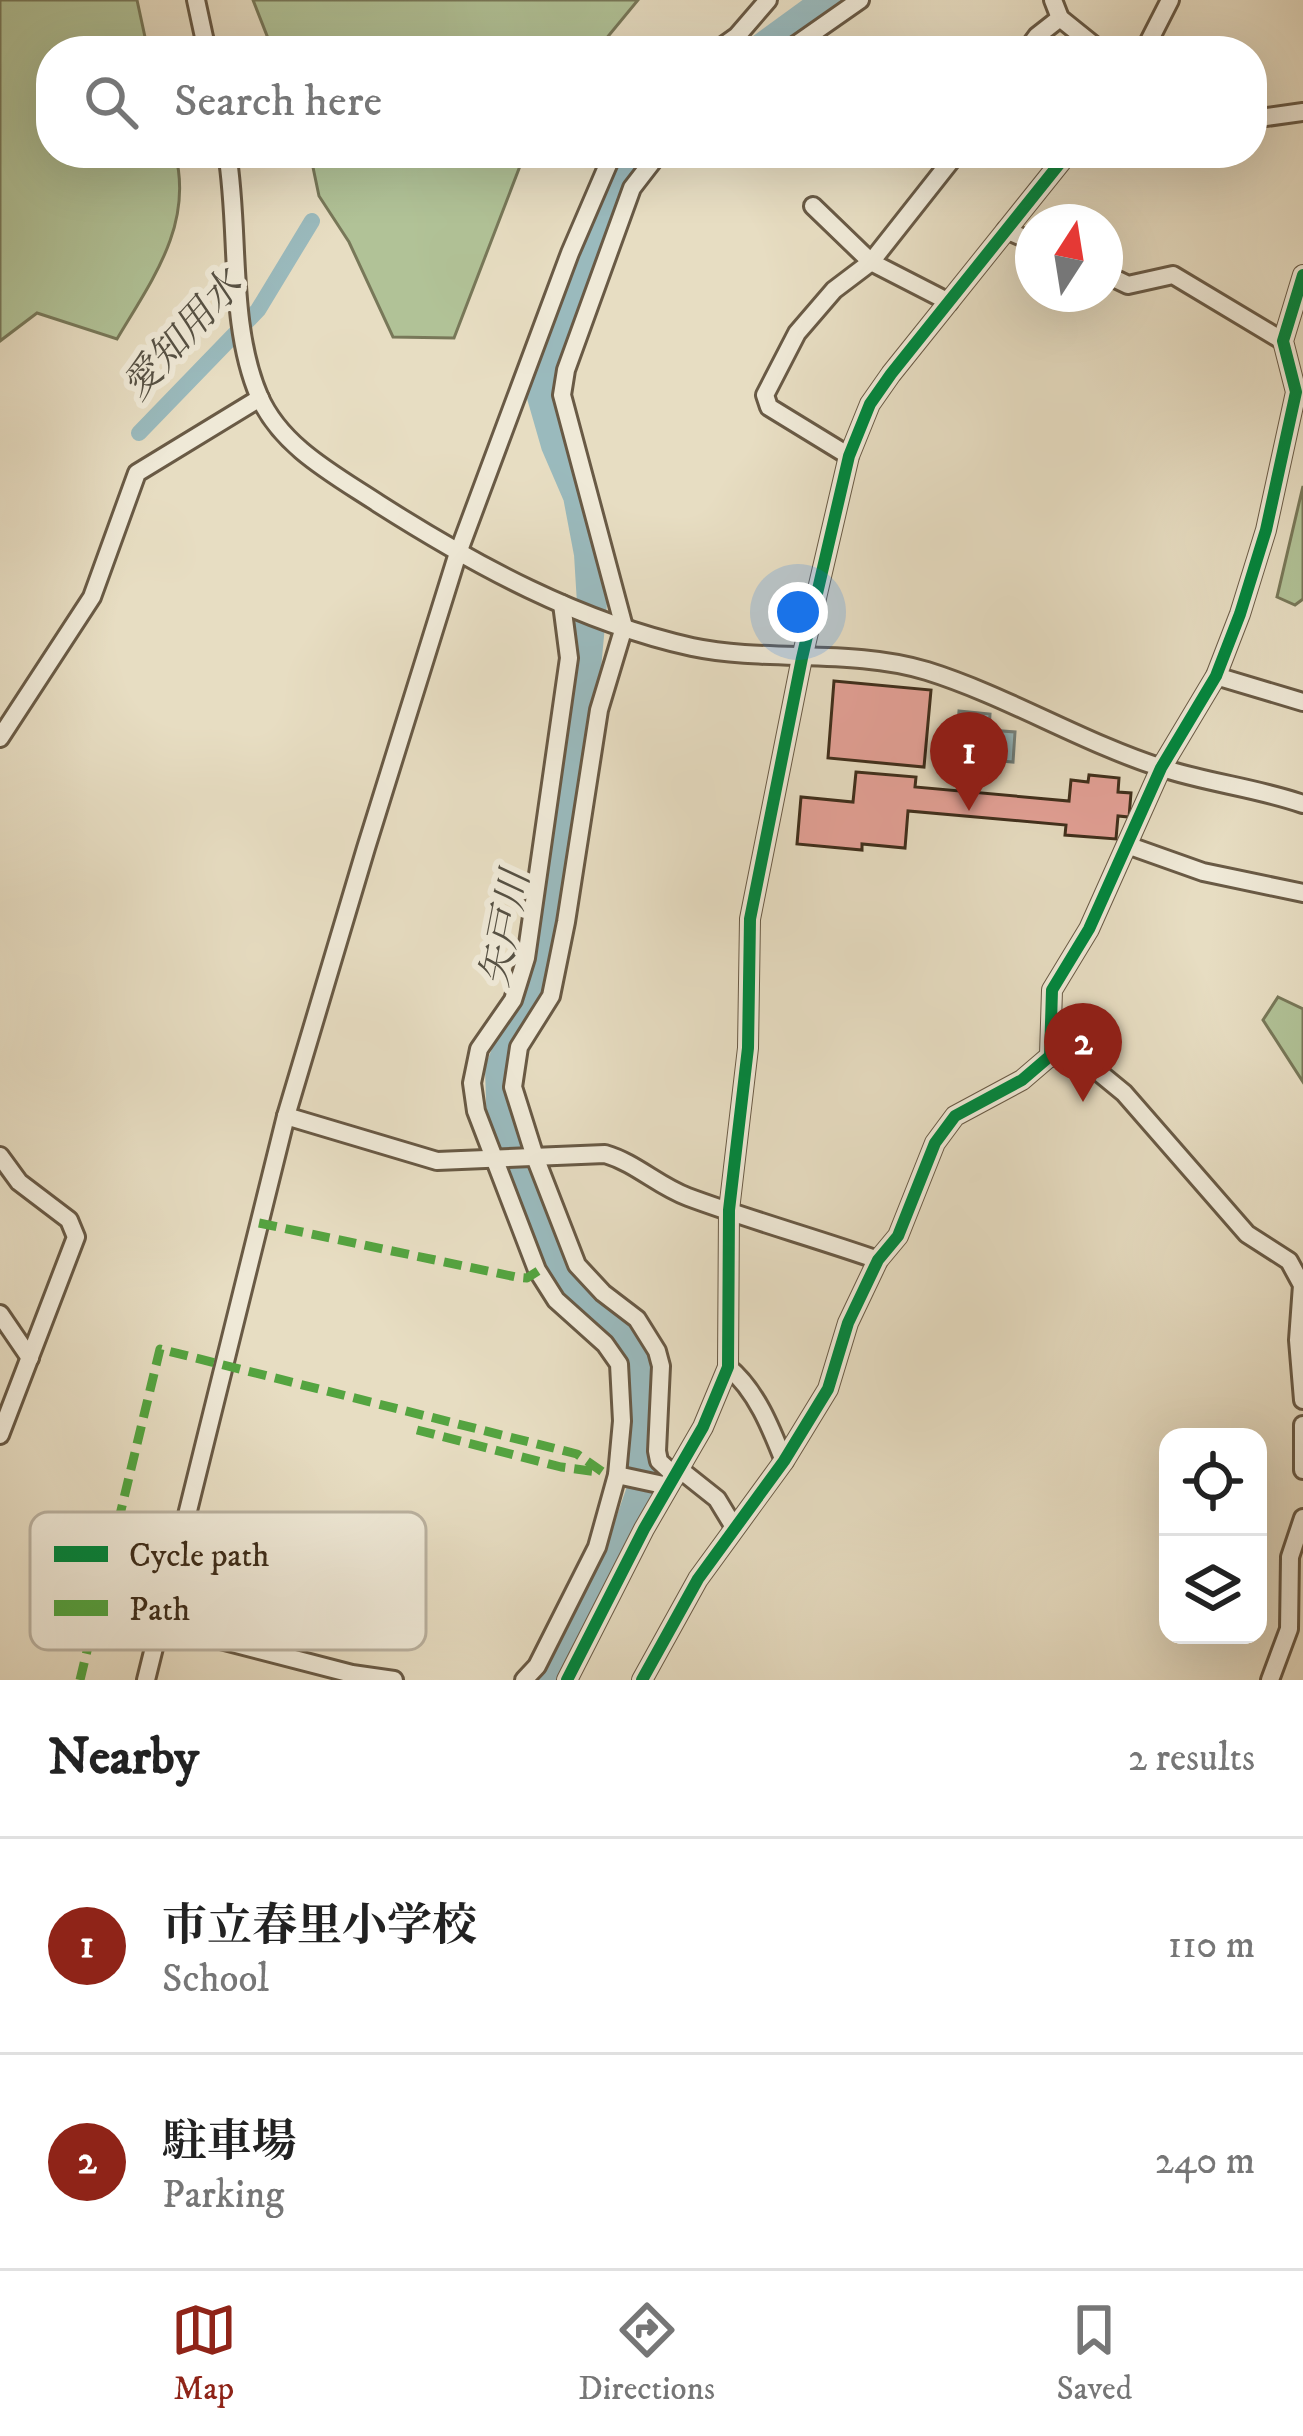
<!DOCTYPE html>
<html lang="en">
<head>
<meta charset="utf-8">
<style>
	:root { --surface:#fff; --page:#f6f6f6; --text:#222; --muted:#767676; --line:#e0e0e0; --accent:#8f2418 }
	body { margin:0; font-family:"IM FELL DW Pica","Noto Serif JP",serif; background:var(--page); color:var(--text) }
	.controls { position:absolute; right:36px; bottom:36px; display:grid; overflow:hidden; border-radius:24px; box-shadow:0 12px 48px #0002 }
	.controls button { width:108px; height:108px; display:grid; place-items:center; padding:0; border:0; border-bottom:3px solid var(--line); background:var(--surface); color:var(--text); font:60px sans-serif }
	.compass { position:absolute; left:1015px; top:204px; width:108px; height:108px; border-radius:50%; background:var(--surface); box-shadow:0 12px 48px #0002; rotate:12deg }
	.you { position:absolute; left:798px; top:612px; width:42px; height:42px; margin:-30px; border:9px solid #fff; border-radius:50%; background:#1a73e8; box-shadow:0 0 0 18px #1a73e833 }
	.badge { display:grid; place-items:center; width:78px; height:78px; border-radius:50%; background:var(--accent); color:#fff; font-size:39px; font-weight:700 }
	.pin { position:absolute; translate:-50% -99px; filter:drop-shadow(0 3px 6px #0008) }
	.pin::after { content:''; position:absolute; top:63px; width:42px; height:36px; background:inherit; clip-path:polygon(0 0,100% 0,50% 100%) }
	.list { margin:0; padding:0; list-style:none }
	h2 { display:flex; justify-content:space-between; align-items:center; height:156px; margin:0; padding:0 48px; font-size:51px }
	h2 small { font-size:39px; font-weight:400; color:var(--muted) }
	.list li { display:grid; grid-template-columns:78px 1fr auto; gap:36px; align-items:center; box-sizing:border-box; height:216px; padding:0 48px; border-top:3px solid var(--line) }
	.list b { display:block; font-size:45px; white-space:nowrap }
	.list p { margin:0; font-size:39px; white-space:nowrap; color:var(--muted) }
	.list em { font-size:39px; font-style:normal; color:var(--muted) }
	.icon { flex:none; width:66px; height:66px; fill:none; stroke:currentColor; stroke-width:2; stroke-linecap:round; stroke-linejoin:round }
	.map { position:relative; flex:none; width:1303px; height:1680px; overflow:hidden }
	.search { position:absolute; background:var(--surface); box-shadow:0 12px 48px #0002; left:36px; right:36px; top:36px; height:132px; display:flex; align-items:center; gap:30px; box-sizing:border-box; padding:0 42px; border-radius:48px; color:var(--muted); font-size:45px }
	.sheet { height:588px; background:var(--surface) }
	nav { display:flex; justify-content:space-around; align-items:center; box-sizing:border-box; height:168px; border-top:3px solid var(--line); background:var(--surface); font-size:33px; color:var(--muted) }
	nav a { display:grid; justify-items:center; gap:6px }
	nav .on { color:var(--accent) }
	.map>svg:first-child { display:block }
	.green { fill:#b1c297; stroke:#787859; stroke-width:3 }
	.water { fill:#9ababd; stroke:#76827c; stroke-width:3 }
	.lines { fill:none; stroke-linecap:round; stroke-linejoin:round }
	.canal { stroke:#9ababd; stroke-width:16 }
	.river { stroke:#9ababd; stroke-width:30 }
	.building { fill:#e4a197; stroke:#3f2e1b; stroke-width:3 }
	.minor-casing { stroke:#695a45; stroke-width:22 }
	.minor { stroke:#efe9d7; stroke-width:16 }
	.quiet { stroke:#54a440; stroke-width:9; stroke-dasharray:18 9; stroke-linecap:butt }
	.cycleway-casing { stroke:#efe9d7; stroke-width:20 }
	.cycleway { stroke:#00873e; stroke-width:12 }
	.labels { text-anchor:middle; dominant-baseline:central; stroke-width:12; stroke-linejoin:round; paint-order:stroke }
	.water-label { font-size:39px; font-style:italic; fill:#565144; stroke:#efe9d7 }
	.key { fill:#efe9d7; stroke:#bab19f; stroke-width:3 }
	.key-label { font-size:33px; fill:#3f2e1b }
</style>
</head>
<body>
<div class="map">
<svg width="1303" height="1680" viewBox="0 0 1303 1680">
	<rect width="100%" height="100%" fill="#e7ddc2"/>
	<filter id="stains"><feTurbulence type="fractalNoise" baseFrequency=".00167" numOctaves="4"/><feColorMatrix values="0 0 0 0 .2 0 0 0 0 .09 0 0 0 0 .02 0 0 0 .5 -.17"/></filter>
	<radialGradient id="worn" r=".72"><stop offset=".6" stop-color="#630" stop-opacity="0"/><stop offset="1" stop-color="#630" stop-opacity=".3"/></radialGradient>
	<g class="green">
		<path d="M0,0H137L148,51H51V153H175C194,224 152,280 117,339L37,313L0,341Z"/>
		<polygon points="253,0 638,0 596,51 273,51"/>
		<polygon points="310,153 525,153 454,338 393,337 349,242 319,196"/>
		<polygon points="1303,486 1303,599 1295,605 1277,597"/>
		<polygon points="1278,997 1303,1009 1303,1082 1263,1020"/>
	</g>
	<polygon class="water" points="959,711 990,714 989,730 1015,732 1013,762 955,757"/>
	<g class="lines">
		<polyline class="canal" points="139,433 258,310 312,221"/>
		<g class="river">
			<polyline points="758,51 828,0"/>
			<polyline points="553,1680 585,1626 619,1555 642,1489 644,1379 633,1344 567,1287 502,1131 500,1069 514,1034 541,991 583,701 592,603 589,554 578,496 556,445 539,386 576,306 613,195 644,153"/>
		</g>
	</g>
	<g class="building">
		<polygon points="834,681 931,690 924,767 828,758"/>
		<polygon points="856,772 916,777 915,787 1069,801 1071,780 1088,782 1089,775 1119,778 1118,792 1131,793 1129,817 1118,816 1116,839 1065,835 1066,825 908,811 905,848 862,844 862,850 797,844 801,797 853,802"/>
	</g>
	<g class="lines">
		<g class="minor-casing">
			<g id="minor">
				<polyline points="196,0 207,51"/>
				<polyline points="1053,0 1060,18 1101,51"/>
				<polyline points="716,51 737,36 768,0"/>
				<polyline points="787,51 860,0"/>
				<polyline points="1026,51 1037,36 1060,18"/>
				<polyline points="1144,51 1170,0"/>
				<polyline points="1252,119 1303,112"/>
				<path d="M227,153C240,230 228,324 259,396C281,447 335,475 379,504C475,565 579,622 692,647C768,663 852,648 927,671C1007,696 1081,742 1162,768C1208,783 1257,788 1303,804"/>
				<polyline points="659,153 632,188 566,370 562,395 624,627 599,710 566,922 551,996 519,1047 513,1087 535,1157 577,1265 603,1293 637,1319 657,1351 661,1366 657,1451 659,1461 674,1475"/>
				<polyline points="813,206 871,262 949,302"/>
				<polyline points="1006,230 1033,242"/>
				<polyline points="1105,274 1128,285 1173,275 1283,341"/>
				<polyline points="849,456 769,407 765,395 797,333 834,290 871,262 957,153"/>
				<polyline points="1216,676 1303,702"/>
				<polyline points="0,738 92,597 137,473 260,398"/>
				<polyline points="1127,845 1203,872 1303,893"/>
				<polyline points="1050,1056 1085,1061 1124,1093 1247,1234 1289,1261 1302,1285 1298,1340 1303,1400"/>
				<path d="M286,1116L437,1161L605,1154C636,1163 658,1186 688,1197C750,1220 815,1238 878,1260"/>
				<polyline points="0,1156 19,1182 69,1220 76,1237 0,1435"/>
				<polyline points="0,1314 30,1358"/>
				<path d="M728,1367C756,1390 771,1428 784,1461"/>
				<polyline points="1303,1425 1303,1470"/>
				<polyline points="678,1468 717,1499 734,1527"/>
				<polyline points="617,1475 668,1486"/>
				<polyline points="159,1624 352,1674 394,1680"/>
				<polyline points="146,1680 286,1116 366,848 458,553 570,253 613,153"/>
				<polyline points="524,1680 537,1666 597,1547 617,1475 622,1421 619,1364 605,1344 556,1300 537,1270 476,1111 472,1083 479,1049 513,1000 526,958 569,658 562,604"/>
				<polyline points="567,1680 644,1529 703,1427 728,1367 729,1210 748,1048 750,919 802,658 849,456 870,404 891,374 1068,153"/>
				<polyline points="642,1680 698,1579 784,1461 828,1389 848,1323 878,1260 898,1236 935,1143 955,1116 1022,1080 1050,1056 1052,990 1089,929 1161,768 1216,676 1240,614 1266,530 1296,392 1283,341 1303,275"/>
				<polyline points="1270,1680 1289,1629 1290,1557 1303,1518"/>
			</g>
		</g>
		<use href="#minor" class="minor"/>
		<g class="quiet">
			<polyline points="259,1223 516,1277 527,1278 538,1271"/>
			<polyline points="417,1430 561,1467 598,1472"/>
			<polyline points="98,1606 160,1621"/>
			<polyline points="80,1680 160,1349 577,1454 604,1473"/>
		</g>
		<g class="cycleway-casing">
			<g id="cycleway">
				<polyline points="567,1680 644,1529 703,1427 728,1367 729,1210 748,1048 750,919 802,658 849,456 870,404 891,374 1068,153"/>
				<polyline points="642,1680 698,1579 784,1461 828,1389 848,1323 878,1260 898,1236 935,1143 955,1116 1022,1080 1050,1056 1052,990 1089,929 1161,768 1216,676 1240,614 1266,530 1296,392 1283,341 1303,275"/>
			</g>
		</g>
		<use href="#cycleway" class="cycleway"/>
	</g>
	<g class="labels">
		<g class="water-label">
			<text transform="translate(183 336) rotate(-48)">愛知用水</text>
			<text transform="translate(506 929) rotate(-79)">矢戸川</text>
		</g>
	</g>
	<rect x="30" y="1512" width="396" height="138" rx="18" class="key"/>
	<rect x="54" y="1546" width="54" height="16" fill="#00873e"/>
	<rect x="54" y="1600" width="54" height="16" fill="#54a440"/>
	<g class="key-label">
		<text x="129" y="1566">Cycle path</text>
		<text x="129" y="1620">Path</text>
	</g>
	<rect width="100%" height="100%" filter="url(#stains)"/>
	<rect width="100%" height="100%" fill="url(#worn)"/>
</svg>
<div class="controls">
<button><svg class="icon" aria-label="locate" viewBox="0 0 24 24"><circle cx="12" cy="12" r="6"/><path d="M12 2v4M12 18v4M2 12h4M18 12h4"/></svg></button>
<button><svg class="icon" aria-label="layers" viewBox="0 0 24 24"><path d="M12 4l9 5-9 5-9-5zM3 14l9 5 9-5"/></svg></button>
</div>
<svg class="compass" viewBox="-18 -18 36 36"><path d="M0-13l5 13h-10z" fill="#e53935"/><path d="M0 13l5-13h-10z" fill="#767676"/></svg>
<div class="you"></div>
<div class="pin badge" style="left:969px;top:811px">1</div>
<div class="pin badge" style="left:1083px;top:1102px">2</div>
<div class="search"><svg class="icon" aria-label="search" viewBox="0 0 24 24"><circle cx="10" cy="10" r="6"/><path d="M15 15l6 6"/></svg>Search here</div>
</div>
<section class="sheet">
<h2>Nearby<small>2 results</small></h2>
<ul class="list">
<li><span class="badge">1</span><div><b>市立春里小学校</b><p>School</p></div><em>110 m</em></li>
<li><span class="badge">2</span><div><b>駐車場</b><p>Parking</p></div><em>240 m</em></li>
</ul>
</section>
<nav>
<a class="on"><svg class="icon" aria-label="map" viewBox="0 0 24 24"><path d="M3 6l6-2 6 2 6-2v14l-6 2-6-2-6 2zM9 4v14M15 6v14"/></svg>Map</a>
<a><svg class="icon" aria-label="directions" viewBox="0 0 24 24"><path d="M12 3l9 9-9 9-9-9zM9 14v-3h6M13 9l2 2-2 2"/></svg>Directions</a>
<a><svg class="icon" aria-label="saved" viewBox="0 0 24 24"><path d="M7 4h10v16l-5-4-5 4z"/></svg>Saved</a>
</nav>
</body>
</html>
